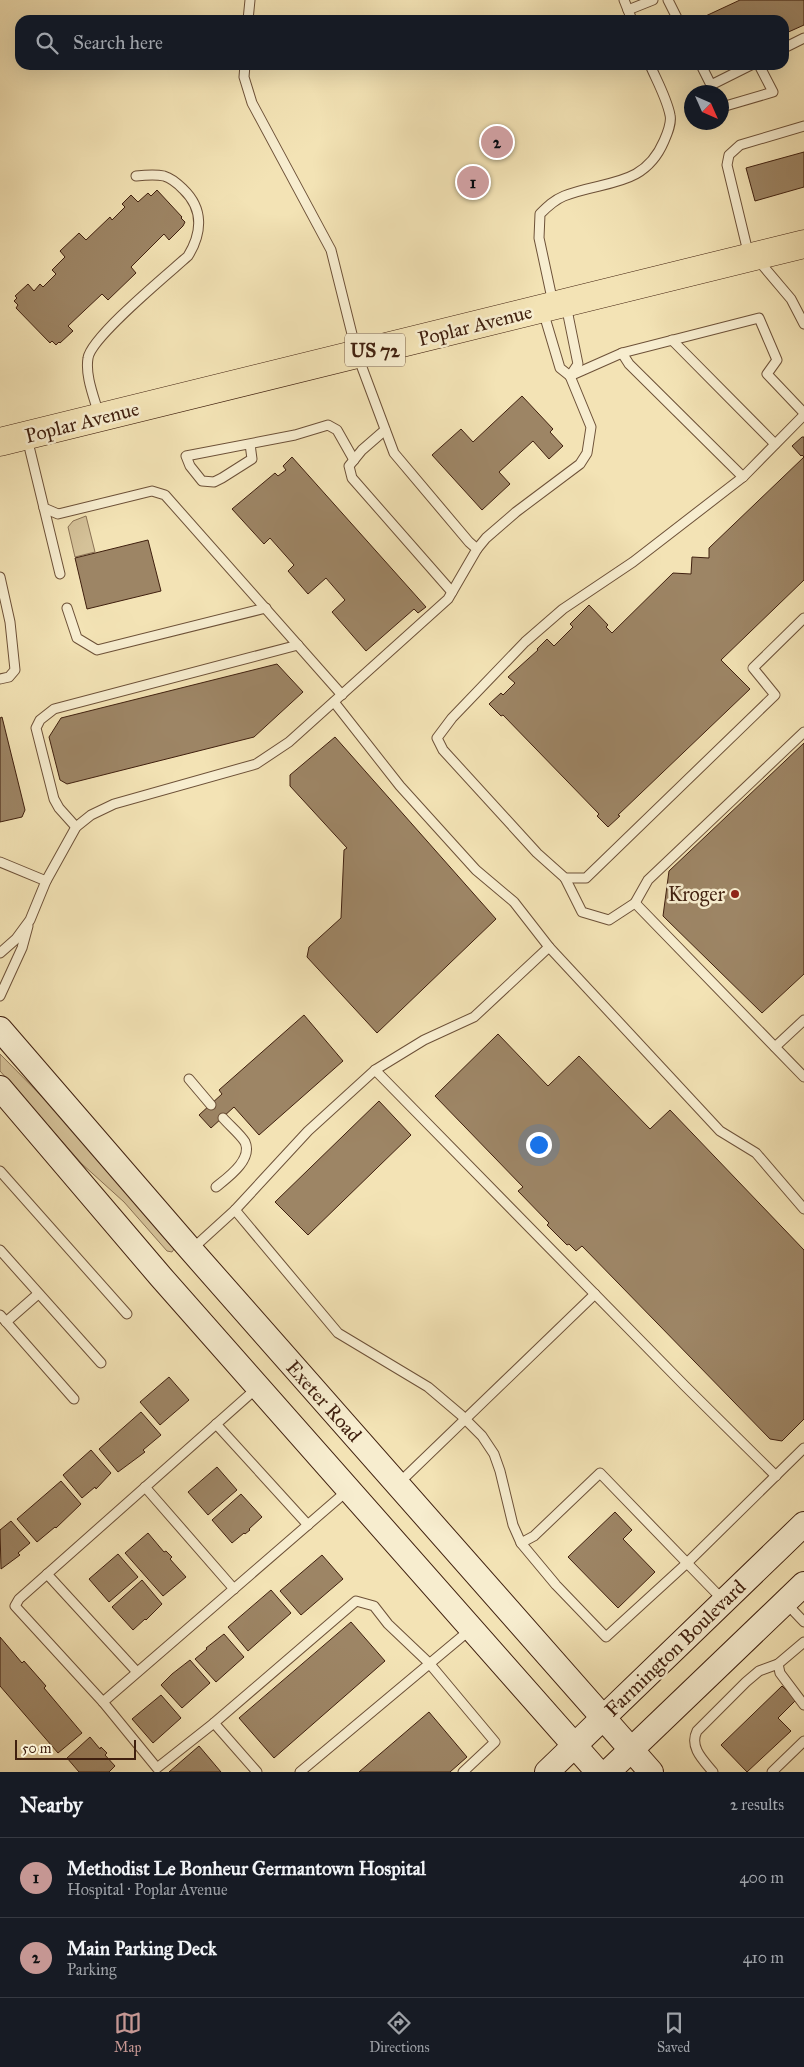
<!DOCTYPE html>
<html lang="en">
<head>
<meta charset="utf-8">
<style>
	:root { --surface:#171b24; --page:#242831; --text:#f1f3f6; --muted:#9ea1a6; --line:#363941; --accent:#c59692 }
	body { margin:0; font-family:"IM FELL Great Primer",serif; background:var(--page); color:var(--text) }
	.compass { position:absolute; left:684px; top:85px; width:45px; height:45px; border-radius:50%; background:var(--surface); box-shadow:0 5px 20px #0002; rotate:135deg }
	.scale { position:absolute; left:15px; bottom:12px; width:121px; box-sizing:border-box; padding-left:5px; border:2px solid #40200f; border-top:0; font-size:14px; line-height:18px; white-space:nowrap; color:#40200f; -webkit-text-stroke:4px #f7edcf; paint-order:stroke }
	.you { position:absolute; left:538px; top:1144px; width:18px; height:18px; margin:-12px; border:4px solid #fff; border-radius:50%; background:#1a73e8; box-shadow:0 0 0 8px #1a73e833 }
	.badge { display:grid; place-items:center; width:32px; height:32px; border-radius:50%; background:var(--accent); color:#111; font-size:16px; font-weight:700 }
	.pin { position:absolute; translate:-50% -50%; border:2px solid #fff; box-shadow:0 1px 5px #0006 }
	.list { margin:0; padding:0; list-style:none }
	h2 { display:flex; justify-content:space-between; align-items:center; height:65px; margin:0; padding:0 20px; font-size:21px }
	h2 small { font-size:16px; font-weight:400; color:var(--muted) }
	.list li { display:grid; grid-template-columns:32px 1fr auto; gap:15px; align-items:center; box-sizing:border-box; height:80px; padding:0 20px; border-top:1px solid var(--line) }
	.list b { display:block; font-size:19px; white-space:nowrap }
	.list p { margin:0; font-size:16px; white-space:nowrap; color:var(--muted) }
	.list em { font-size:16px; font-style:normal; color:var(--muted) }
	.icon { flex:none; width:28px; height:28px; fill:none; stroke:currentColor; stroke-width:2; stroke-linecap:round; stroke-linejoin:round }
	.map { position:relative; flex:none; width:804px; height:1772px; overflow:hidden }
	.search { position:absolute; background:var(--surface); box-shadow:0 5px 20px #0002; left:15px; right:15px; top:15px; height:55px; display:flex; align-items:center; gap:12px; box-sizing:border-box; padding:0 18px; border-radius:15px; color:var(--muted); font-size:19px }
	.sheet { height:225px; background:var(--surface) }
	nav { display:flex; justify-content:space-around; align-items:center; box-sizing:border-box; height:70px; border-top:1px solid var(--line); background:var(--surface); font-size:14px; color:var(--muted) }
	nav a { display:grid; justify-items:center; gap:2px }
	nav .on { color:var(--accent) }
	.map>svg:first-child { display:block }
	.green { fill:#d5c299; stroke:#8a7154 }
	.building { fill:#9d8565; stroke:#40200f }
	.lines { fill:none; stroke-linecap:round; stroke-linejoin:round }
	.lane-casing { stroke:#6d5138; stroke-width:11 }
	.secondary-casing { stroke:#40200f; stroke-width:26 }
	.primary-casing { stroke:#40200f; stroke-width:29 }
	.lane { stroke:#f7edcf; stroke-width:9 }
	.secondary { stroke:#f7edcf; stroke-width:24 }
	.primary { stroke:#f3e3b5; stroke-width:28 }
	.poi-dot { fill:#8f2418; stroke:#f7edcf; stroke-width:2 }
	.labels { text-anchor:middle; dominant-baseline:central; stroke-width:5; stroke-linejoin:round; paint-order:stroke }
	.shield { fill:#f7edcf; stroke:#775e49; stroke-width:1 }
	.shield-label { font-size:19px; font-weight:bold; fill:#40200f }
	.street-label { font-size:20px; fill:#40200f; stroke:#f7edcf }
	.poi-label { font-size:20px; fill:#40200f; stroke:#f7edcf; text-anchor:end }
</style>
</head>
<body>
<div class="map">
<svg width="804" height="1772" viewBox="0 0 804 1772">
	<rect width="100%" height="100%" fill="#f3e3b5"/>
	<filter id="stains"><feTurbulence type="fractalNoise" baseFrequency=".004" numOctaves="4"/><feColorMatrix values="0 0 0 0 .2 0 0 0 0 .09 0 0 0 0 .02 0 0 0 .5 -.17"/></filter>
	<radialGradient id="worn" r=".72"><stop offset=".6" stop-color="#630" stop-opacity="0"/><stop offset="1" stop-color="#630" stop-opacity=".3"/></radialGradient>
	<g class="green">
		<polygon points="86,516 95,552 75,557 68,527 73,521"/>
		<polygon points="0,1054 81,1136 174,1249 172,1252 167,1251 124,1202 82,1164 0,1071"/>
	</g>
	<g class="building">
		<polygon points="740,0 804,0 804,25 784,34 784,20 697,20"/>
		<polygon points="804,152 804,187 755,201 746,168"/>
		<polygon points="157,190 182,217 181,218 185,222 183,226 169,240 164,234 131,267 136,273 108,300 102,294 68,326 73,331 60,343 59,342 56,345 52,341 50,343 16,308 18,305 14,301 17,298 15,296 28,284 34,291 40,284 43,287 56,274 52,270 65,257 60,251 79,233 86,240 110,217 112,220 125,207 122,204 131,195 138,202 148,193 151,196"/>
		<polygon points="522,396 553,429 550,432 563,446 549,459 533,441 499,472 510,484 482,510 432,455 461,429 473,442"/>
		<polygon points="802,437 804,437 804,457 802,455 801,456 792,446"/>
		<polygon points="292,457 426,607 418,613 414,609 366,651 332,612 345,600 326,578 308,594 288,571 294,565 270,538 264,544 232,509 275,473 278,476 286,470 283,466"/>
		<polygon points="804,457 804,580 721,660 750,689 618,815 620,816 608,827 597,816 599,814 503,715 501,716 489,704 501,693 503,695 515,683 508,677 538,650 537,649 547,639 554,646 573,627 570,624 589,605 608,625 606,627 612,633 673,573 691,574 692,557 709,558 709,548"/>
		<polygon points="148,540 161,591 87,609 75,558"/>
		<polygon points="277,664 303,692 254,737 67,784 60,780 49,737 61,718"/>
		<polygon points="2,717 25,810 22,817 0,822 0,718"/>
		<polygon points="335,737 496,919 377,1033 307,957 309,947 341,918 344,850 347,848 290,786 290,775"/>
		<polygon points="804,743 804,974 762,1013 663,916 669,871"/>
		<polygon points="304,1015 343,1061 259,1135 234,1107 211,1128 199,1115 222,1094 219,1090"/>
		<polygon points="498,1034 548,1086 579,1056 650,1129 670,1110 804,1250 804,1419 782,1441 770,1439 582,1246 576,1251 569,1244 567,1245 547,1225 549,1223 518,1191 523,1187 435,1096"/>
		<polygon points="379,1101 411,1135 308,1235 275,1202"/>
		<polygon points="169,1377 189,1400 160,1425 140,1402"/>
		<polygon points="141,1412 161,1435 143,1450 145,1452 118,1472 99,1449"/>
		<polygon points="91,1450 111,1473 96,1489 95,1487 82,1498 63,1475"/>
		<polygon points="217,1467 237,1490 208,1515 188,1492"/>
		<polygon points="61,1481 81,1504 56,1528 55,1527 37,1542 17,1519"/>
		<polygon points="241,1494 262,1517 249,1529 250,1530 245,1534 244,1533 232,1543 212,1520"/>
		<polygon points="615,1512 632,1530 623,1539 655,1572 618,1608 568,1557"/>
		<polygon points="11,1521 30,1543 18,1553 20,1555 1,1569 0,1530"/>
		<polygon points="148,1533 164,1552 166,1551 172,1557 170,1559 186,1577 163,1596 125,1553"/>
		<polygon points="118,1554 138,1577 109,1602 89,1579"/>
		<polygon points="322,1555 343,1579 301,1615 280,1591"/>
		<polygon points="142,1580 162,1604 146,1620 145,1619 133,1630 112,1607"/>
		<polygon points="271,1590 291,1613 248,1651 228,1627"/>
		<polygon points="351,1622 385,1661 274,1758 239,1718"/>
		<polygon points="224,1634 244,1657 216,1682 195,1659 207,1649 206,1648"/>
		<polygon points="0,1637 22,1663 24,1661 46,1686 44,1688 82,1733 58,1753 0,1686"/>
		<polygon points="190,1660 210,1683 182,1708 161,1685 172,1674"/>
		<polygon points="782,1686 796,1700 778,1718 791,1731 747,1772 721,1745"/>
		<polygon points="161,1695 181,1718 153,1743 132,1719"/>
		<polygon points="429,1712 467,1757 450,1772 359,1772"/>
		<polygon points="90,1737 100,1749 101,1747 107,1753 105,1755 115,1766 109,1772 79,1772 67,1758"/>
		<polygon points="199,1746 221,1772 169,1772"/>
	</g>
	<g class="lines">
		<g class="lane-casing">
			<g id="lane">
				<polyline points="624,0 632,20"/>
				<polyline points="668,0 678,20"/>
				<polyline points="628,10 653,0"/>
				<polyline points="248,20 250,0"/>
				<polyline points="784,48 804,38"/>
				<polyline points="701,65 711,85 751,65"/>
				<polyline points="722,107 773,92 759,65"/>
				<polyline points="749,256 727,165 729,155 740,145 804,126"/>
				<polyline points="758,260 791,299 804,324"/>
				<path d="M553,303L539,238L540,214C547,207 554,200 564,196C604,180 644,188 664,141C667,134 672,123 670,115C667,99 657,81 650,65"/>
				<polyline points="566,305 578,364 570,376"/>
				<polyline points="672,340 775,444"/>
				<polyline points="622,353 629,364 743,477"/>
				<polyline points="570,376 622,353 759,318 777,360 767,374 804,413"/>
				<path d="M99,415C94,397 85,376 88,358C91,337 168,274 188,256C202,233 204,209 183,189C177,183 171,178 164,176C155,174 145,175 136,176"/>
				<polyline points="804,415 743,477 633,562 563,609 525,642 452,718 437,738 443,750 537,853 565,878 586,878 775,695 753,668 804,618"/>
				<polyline points="385,430 362,450 349,466 352,478 452,592"/>
				<polyline points="27,438 44,508 58,514 152,491 165,495 342,695"/>
				<polyline points="250,444 252,459 222,478 214,482 202,481 190,466 186,456 295,435 328,425 337,430 354,460"/>
				<polyline points="44,508 60,574"/>
				<polyline points="477,549 486,538 516,512 580,464 587,453 591,427 570,376 560,368 543,311"/>
				<polyline points="0,577 10,622 15,670 9,677 0,679"/>
				<polyline points="67,608 77,638 97,650 266,608"/>
				<polyline points="334,702 400,786 476,870 514,902 549,947"/>
				<polyline points="76,827 59,808 54,799 36,728 40,720 54,709 298,645"/>
				<polyline points="0,862 46,881"/>
				<polyline points="565,878 582,912 609,920 635,903 648,880 804,732"/>
				<polyline points="635,903 804,1077"/>
				<polyline points="0,953 16,939 30,920 46,881 76,827 91,815 114,804 256,764 289,742 448,599 477,549 469,542 394,453 357,354 331,250 252,103 244,77 245,65"/>
				<polyline points="0,996 22,948 28,926"/>
				<polyline points="775,1047 804,1020"/>
				<polyline points="375,1070 685,1386 776,1476"/>
				<polyline points="189,1079 211,1105"/>
				<polyline points="0,1171 127,1314"/>
				<path d="M216,1187C227,1178 253,1160 245,1142C240,1134 229,1125 223,1118"/>
				<polyline points="235,1210 338,1333 428,1387 461,1415 482,1436 494,1454 500,1471 513,1525 521,1543 534,1536 600,1473 687,1563 804,1448"/>
				<polyline points="0,1250 101,1363"/>
				<polyline points="191,1250 235,1210 308,1131 375,1070 424,1040 474,1017 549,947 720,1131 756,1153 804,1209"/>
				<polyline points="0,1315 74,1399"/>
				<polyline points="6,1322 38,1294"/>
				<polyline points="258,1387 19,1599 15,1606 103,1702 347,1491"/>
				<polyline points="216,1424 308,1525"/>
				<polyline points="399,1483 595,1294"/>
				<polyline points="145,1487 234,1589"/>
				<polyline points="521,1543 556,1585 606,1637 687,1563 723,1600"/>
				<polyline points="47,1574 137,1672"/>
				<polyline points="785,1602 804,1622"/>
				<polyline points="778,1664 780,1673 804,1705"/>
				<polyline points="103,1702 157,1768 214,1723"/>
				<polyline points="257,1772 214,1723 356,1601 374,1606 388,1624 429,1663 495,1742 463,1772"/>
				<polyline points="300,1772 471,1629"/>
				<path d="M713,1772C703,1760 689,1747 697,1731L746,1682L759,1671L778,1664L804,1642"/>
				<polyline points="772,1772 804,1741"/>
			</g>
		</g>
		<g class="secondary-casing">
			<g id="secondary">
				<polyline points="0,1029 191,1250 651,1772"/>
				<polyline points="0,1088 161,1277 598,1772"/>
				<polyline points="547,1772 804,1524"/>
				<polyline points="608,1772 804,1584"/>
			</g>
		</g>
		<g class="primary-casing">
			<polyline id="primary" points="0,442 804,244"/>
		</g>
		<use href="#lane" class="lane"/>
		<use href="#secondary" class="secondary"/>
		<use href="#primary" class="primary"/>
	</g>
	<circle class="poi-dot" cx="735" cy="894" r="5"/>
	<g class="labels">
		<rect class="shield" x="345" y="333.5" width="60" height="33" rx="4"/>
		<g class="shield-label">
			<text x="375" y="350">US 72</text>
		</g>
		<g class="street-label">
			<text transform="translate(475 325) rotate(-14)">Poplar Avenue</text>
			<text transform="translate(82 422) rotate(-14)">Poplar Avenue</text>
			<text transform="translate(324 1401) rotate(48)">Exeter Road</text>
			<text transform="translate(675 1648) rotate(-44)">Farmington Boulevard</text>
		</g>
		<g class="poi-label">
			<text x="725" y="894">Kroger</text>
		</g>
	</g>
	<rect width="100%" height="100%" filter="url(#stains)"/>
	<rect width="100%" height="100%" fill="url(#worn)"/>
</svg>
<svg class="compass" viewBox="-18 -18 36 36"><path d="M0-13l5 13h-10z" fill="#e53935"/><path d="M0 13l5-13h-10z" fill="#9ea1a6"/></svg>
<div class="scale">50 m</div>
<div class="you"></div>
<div class="pin badge" style="left:473px;top:182px">1</div>
<div class="pin badge" style="left:497px;top:142px">2</div>
<div class="search"><svg class="icon" aria-label="search" viewBox="0 0 24 24"><circle cx="10" cy="10" r="6"/><path d="M15 15l6 6"/></svg>Search here</div>
</div>
<section class="sheet">
<h2>Nearby<small>2 results</small></h2>
<ul class="list">
<li><span class="badge">1</span><div><b>Methodist Le Bonheur Germantown Hospital</b><p>Hospital · Poplar Avenue</p></div><em>400 m</em></li>
<li><span class="badge">2</span><div><b>Main Parking Deck</b><p>Parking</p></div><em>410 m</em></li>
</ul>
</section>
<nav>
<a class="on"><svg class="icon" aria-label="map" viewBox="0 0 24 24"><path d="M3 6l6-2 6 2 6-2v14l-6 2-6-2-6 2zM9 4v14M15 6v14"/></svg>Map</a>
<a><svg class="icon" aria-label="directions" viewBox="0 0 24 24"><path d="M12 3l9 9-9 9-9-9zM9 14v-3h6M13 9l2 2-2 2"/></svg>Directions</a>
<a><svg class="icon" aria-label="saved" viewBox="0 0 24 24"><path d="M7 4h10v16l-5-4-5 4z"/></svg>Saved</a>
</nav>
</body>
</html>
